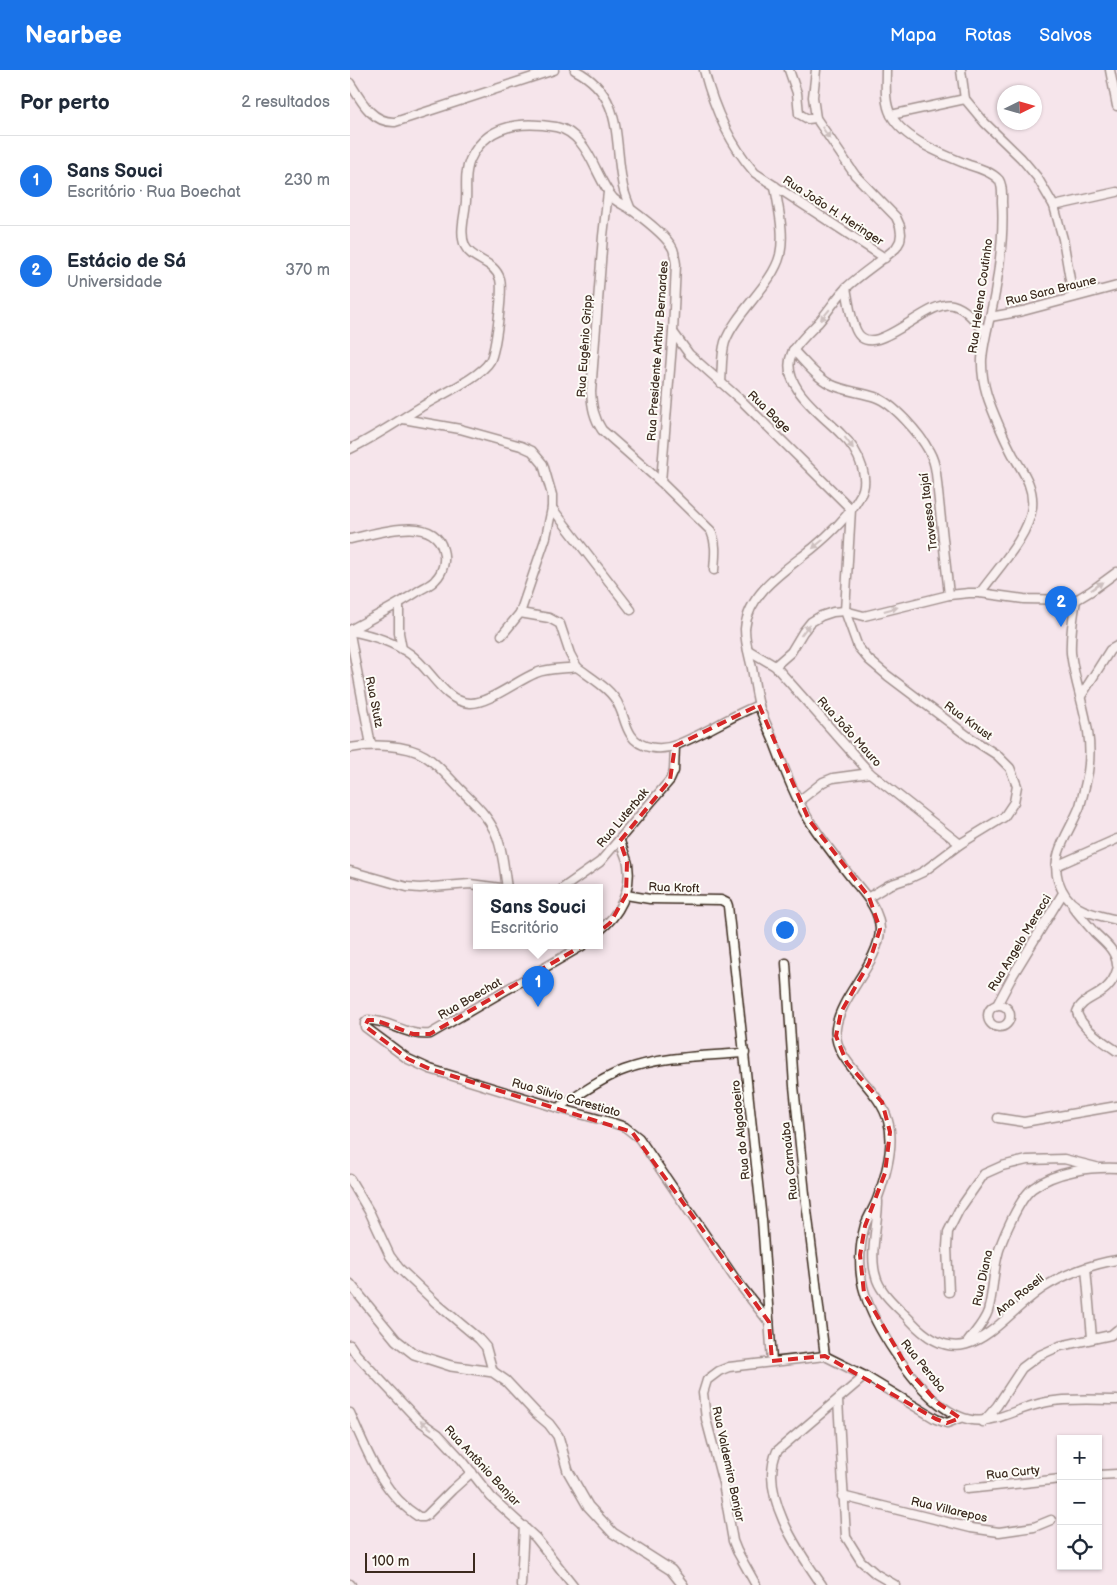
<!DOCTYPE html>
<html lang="pt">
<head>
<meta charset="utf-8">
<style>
	:root { --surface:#fff; --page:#f2f2f3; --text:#1f2937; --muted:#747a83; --line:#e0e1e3; --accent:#1a73e8 }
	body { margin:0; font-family:"Balsamiq Sans",sans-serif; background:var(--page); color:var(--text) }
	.controls { position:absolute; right:15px; bottom:15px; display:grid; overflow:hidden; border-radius:0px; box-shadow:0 1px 4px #0004 }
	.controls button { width:45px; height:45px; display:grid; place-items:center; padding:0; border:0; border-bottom:1px solid var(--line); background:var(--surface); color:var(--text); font:25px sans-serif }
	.compass { position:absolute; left:647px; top:15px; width:45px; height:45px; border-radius:50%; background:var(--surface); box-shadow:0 1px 4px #0004; rotate:85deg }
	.scale { position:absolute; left:15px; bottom:12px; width:110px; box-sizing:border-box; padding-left:5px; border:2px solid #3b2a1e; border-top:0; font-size:14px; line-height:18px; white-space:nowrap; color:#3b2a1e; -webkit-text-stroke:4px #fdfcf7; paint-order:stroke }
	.you { position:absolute; left:434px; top:859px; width:18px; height:18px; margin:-12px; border:4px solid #fff; border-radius:50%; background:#1a73e8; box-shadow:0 0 0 8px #1a73e833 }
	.badge { display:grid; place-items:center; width:32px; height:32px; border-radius:50%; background:var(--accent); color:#fff; font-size:16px; font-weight:700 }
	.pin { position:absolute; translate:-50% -41px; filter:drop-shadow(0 1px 2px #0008) }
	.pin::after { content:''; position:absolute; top:26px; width:18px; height:15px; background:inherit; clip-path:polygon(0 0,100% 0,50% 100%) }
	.popup { position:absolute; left:123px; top:814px; width:130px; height:65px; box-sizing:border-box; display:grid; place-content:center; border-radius:0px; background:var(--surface); filter:drop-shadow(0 1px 4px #0005); font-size:16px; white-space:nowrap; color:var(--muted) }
	.popup b { font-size:19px; color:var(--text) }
	.popup::after { content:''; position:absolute; left:50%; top:100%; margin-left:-10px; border:10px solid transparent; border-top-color:var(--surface) }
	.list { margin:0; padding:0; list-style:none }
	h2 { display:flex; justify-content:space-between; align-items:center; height:65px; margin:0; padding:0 20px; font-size:21px }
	h2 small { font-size:16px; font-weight:400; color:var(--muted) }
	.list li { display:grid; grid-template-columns:32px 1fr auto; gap:15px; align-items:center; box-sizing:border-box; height:90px; padding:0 20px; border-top:1px solid var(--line) }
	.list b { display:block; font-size:19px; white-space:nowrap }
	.list p { margin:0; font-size:16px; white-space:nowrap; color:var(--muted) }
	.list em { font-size:16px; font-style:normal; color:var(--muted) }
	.icon { flex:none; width:28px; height:28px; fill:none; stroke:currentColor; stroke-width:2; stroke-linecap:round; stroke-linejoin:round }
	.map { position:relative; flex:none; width:767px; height:1515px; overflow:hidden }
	header { display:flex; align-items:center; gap:30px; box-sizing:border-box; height:70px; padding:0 25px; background:var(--accent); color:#fff }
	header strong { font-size:24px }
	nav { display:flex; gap:28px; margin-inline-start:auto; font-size:18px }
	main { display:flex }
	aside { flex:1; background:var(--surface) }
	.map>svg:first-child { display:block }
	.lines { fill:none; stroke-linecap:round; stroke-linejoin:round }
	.minor-casing { stroke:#3b2a1e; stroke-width:11 }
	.tertiary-casing { stroke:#3b2a1e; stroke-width:12 }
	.minor { stroke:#fdfcf7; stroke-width:8 }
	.tertiary { stroke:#fdfcf7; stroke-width:9 }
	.oneway { fill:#9c938a }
	.marked { fill:none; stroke:#d62828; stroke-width:4; stroke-dasharray:10 6; stroke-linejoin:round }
	.labels { text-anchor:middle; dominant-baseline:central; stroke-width:4; stroke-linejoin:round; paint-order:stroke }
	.street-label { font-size:12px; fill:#3b2a1e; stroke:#fdfcf7 }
</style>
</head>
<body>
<header>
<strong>Nearbee</strong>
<nav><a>Mapa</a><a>Rotas</a><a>Salvos</a></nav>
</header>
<main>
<aside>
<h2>Por perto<small>2 resultados</small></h2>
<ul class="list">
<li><span class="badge">1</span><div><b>Sans Souci</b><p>Escritório · Rua Boechat</p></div><em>230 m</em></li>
<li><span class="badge">2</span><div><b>Estácio de Sá</b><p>Universidade</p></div><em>370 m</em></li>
</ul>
</aside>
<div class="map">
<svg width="767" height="1515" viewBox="0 0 767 1515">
	<rect width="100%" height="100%" fill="#f5e5eb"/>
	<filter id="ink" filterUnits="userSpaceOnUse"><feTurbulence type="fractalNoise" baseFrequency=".02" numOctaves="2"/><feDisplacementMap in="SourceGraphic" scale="10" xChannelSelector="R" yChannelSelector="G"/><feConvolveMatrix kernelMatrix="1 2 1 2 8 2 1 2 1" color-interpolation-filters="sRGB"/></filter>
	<g filter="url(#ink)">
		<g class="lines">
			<g class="minor-casing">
				<g id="minor">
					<path d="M225,0C273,25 264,66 272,111C273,121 277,130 281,140"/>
					<path d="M354,0C364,39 379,73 405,103L535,188"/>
					<polyline points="439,0 447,23 449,44 458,49 466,48"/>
					<path d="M466,0L463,27L466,48L505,105L546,147L550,156L551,164L550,171L546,178C530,192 512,203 497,217C486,228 478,242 468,253C459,262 448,272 442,283C428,315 473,345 491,364C501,373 508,384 512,397C515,407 516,417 510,426C499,446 480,464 463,478C437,499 398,522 395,559C395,572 399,585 402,598C404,610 406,623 409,636C413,648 419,660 424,672C434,698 444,726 459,750C471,769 486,788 500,806C513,823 529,837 530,859C530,892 490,926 486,958C482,992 529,1016 538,1051C545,1074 536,1105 528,1127C525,1136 519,1145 515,1155C509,1176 508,1203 515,1224C525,1258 561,1311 588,1333C632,1369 653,1340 697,1332C720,1328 744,1330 767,1330"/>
					<path d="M536,0C536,14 534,32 541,45C554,70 594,85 619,95C629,98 642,102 649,110C653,116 652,126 652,132C654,162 650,194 645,223C641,246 634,266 632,289C631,315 640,335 650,358C654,367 658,376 663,385C673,402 684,416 682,437C679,466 647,499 630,523"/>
					<polyline points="611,0 615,29 635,53 671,88 687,107 704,136 767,122"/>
					<polyline points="760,0 767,36"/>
					<path d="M0,13C11,31 22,53 45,52L204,0"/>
					<polyline points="541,45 615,29"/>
					<path d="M258,122L253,166L241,322C242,337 244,348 252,360L311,412L361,461C367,474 365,486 364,500"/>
					<polyline points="704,136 713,169 723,227"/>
					<path d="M496,218C499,232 500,247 506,260C522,295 577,228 603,235C617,239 626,252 635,262"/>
					<polyline points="640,247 673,241 767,216"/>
					<polyline points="323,262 339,284 393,332 501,439"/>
					<path d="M443,280C455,292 466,307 480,314C494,321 510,322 525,327C543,333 570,364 579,381C583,388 585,395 586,403L599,525"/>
					<path d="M371,313C372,300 371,285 375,272C386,242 423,214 430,185C435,162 428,138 425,116"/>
					<polyline points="53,349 110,359 171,376 182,381 193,394 202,425 202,438 196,467 170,543 152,565"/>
					<path d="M0,379C25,367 48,351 71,337C88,326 131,307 140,291C146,280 153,221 150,209C144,190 122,191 115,176C109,162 115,146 116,131C117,118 114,103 120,90C136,54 172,51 206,57C227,61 238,82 246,99C251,109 256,120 263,128C268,133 276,136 282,140C294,149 317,166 323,179C325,184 325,189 326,194L323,262L311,412"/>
					<polyline points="202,438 281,540"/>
					<polyline points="501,439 495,541 508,577 519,590 538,606 619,667 647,685 660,698 667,716 664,732 654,747 610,774 573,802 560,808 539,815 519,827"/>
					<path d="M0,469C25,464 84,443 93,480C96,490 93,502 86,509C83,514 75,517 70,520C48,535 24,547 0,560"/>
					<path d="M726,530C723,547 720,565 721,583C726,625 745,657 738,702C736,713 733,725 730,736C721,760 700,784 708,810C718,841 739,843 767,850"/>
					<polyline points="49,534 49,563 52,579"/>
					<polyline points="170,543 199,548 210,554 220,584 227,597"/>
					<path d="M0,561C22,565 42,571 60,584C81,599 94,632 120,633C138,634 168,610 186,603C198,598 214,599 227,597C241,608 262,619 269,636C274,646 275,656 281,665C290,679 311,681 326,675C355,664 380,646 409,635"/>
					<polyline points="0,564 21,675"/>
					<polyline points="398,580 425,596 520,703 610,774"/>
					<polyline points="425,596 441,582 453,562 461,552 471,546 483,542 495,541 514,546 599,525 619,523 630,523 674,529 726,530 741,521 767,502"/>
					<polyline points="731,626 760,580 767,576"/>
					<path d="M0,678C21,674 56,674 75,686C89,695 100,709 111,720C124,733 137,745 145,762C153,779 154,800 157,818"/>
					<polyline points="449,731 473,712 483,708 520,703"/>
					<polyline points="706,796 767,769"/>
					<polyline points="0,801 57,817 70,818 120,814 151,818"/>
					<polyline points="213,818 250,792 320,710 324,701 325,676"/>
					<polyline points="276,825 300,829 371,830 377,833 378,836 412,1150 422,1291"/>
					<path d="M723,837C730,846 737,854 744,862C754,872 766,880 767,895"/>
					<path d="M249,861C269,845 282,821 278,794C276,786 272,778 270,771"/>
					<path d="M232,876L80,964C58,967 40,950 18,950L15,953V957L58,989L80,999L208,1038L260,1052L275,1057L289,1068L386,1210L419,1252"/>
					<polyline points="436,893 444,1016 455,1124 475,1286"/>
					<path d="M767,900C759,928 733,925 727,942C730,957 755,973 767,981"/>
					<circle cx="649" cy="946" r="11"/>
					<polyline points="647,935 663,905 713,823"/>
					<path d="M208,1038C229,1025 250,1009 274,1000C312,986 354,986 395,983"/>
					<polyline points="648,1048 674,1052 767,1036"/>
					<polyline points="0,1109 20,1143 40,1186 49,1198 86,1233 129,1269 136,1277 143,1302"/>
					<path d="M528,1131C528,1156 518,1186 527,1210C533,1226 550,1239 561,1251C616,1311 649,1247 693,1218C714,1204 742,1194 767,1190"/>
					<polyline points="736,1198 742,1268"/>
					<polyline points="599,1222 597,1177 598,1162 609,1140 634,1104 652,1096 677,1090 714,1089 746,1097"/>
					<path d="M617,1273C624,1263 634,1253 638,1241C643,1224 643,1205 647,1188C650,1172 670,1127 683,1118C706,1101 740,1097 767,1098"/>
					<polyline points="0,1275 6,1284 68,1350 88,1364 112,1390 141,1427 186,1468 223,1515"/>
					<polyline points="488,1330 496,1467 511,1491 526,1504 545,1515"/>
					<path d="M0,1343C17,1381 32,1424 69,1447H74L77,1445L102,1420L122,1402"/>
					<polyline points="633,1352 647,1336 672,1298 688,1286 710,1276 761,1265 767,1260"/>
					<polyline points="748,1405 767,1404"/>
					<polyline points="617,1419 711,1409"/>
					<polyline points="492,1426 621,1458 649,1462 684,1457 701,1450"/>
					<polyline points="0,1514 1,1515"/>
					<polyline points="171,1515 174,1456"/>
					<polyline points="406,1515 387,1481 383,1471 373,1413 356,1349 353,1323 357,1310 369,1301 379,1297 475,1286 515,1306 586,1349 597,1353 610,1348"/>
					<path d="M472,1515C448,1481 408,1423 427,1381L515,1306"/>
				</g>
			</g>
			<g class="tertiary-casing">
				<polyline id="tertiary" points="0,1214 46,1270 64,1284 101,1296 143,1302 156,1311 186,1343 199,1354 208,1366 218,1401 238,1436 263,1463 321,1500 333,1515"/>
			</g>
			<use href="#minor" class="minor"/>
			<use href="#tertiary" class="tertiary"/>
		</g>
		<defs><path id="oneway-solid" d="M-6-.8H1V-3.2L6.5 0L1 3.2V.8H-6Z" transform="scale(1.25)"/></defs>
		<g class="oneway">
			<use href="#oneway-solid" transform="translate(476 63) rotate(56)"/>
			<use href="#oneway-solid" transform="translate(475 245) rotate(130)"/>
			<use href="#oneway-solid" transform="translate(499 373) rotate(53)"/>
			<use href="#oneway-solid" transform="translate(468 474) rotate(140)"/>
			<use href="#oneway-solid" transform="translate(747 516) rotate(-35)"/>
			<use href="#oneway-solid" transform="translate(541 539) rotate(-15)"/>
			<use href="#oneway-solid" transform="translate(455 560) rotate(-53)"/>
			<use href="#oneway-solid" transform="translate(76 1355) rotate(-144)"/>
		</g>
	</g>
	<path d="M0 0H767V1515H0ZM409,635L459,750L519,827L530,859L519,893L491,942L486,966L497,993L532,1032L540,1062L535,1103L515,1156L510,1185L514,1223L560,1302L588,1333L610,1348L597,1353L586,1349L475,1286L422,1291L419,1252L282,1062L80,999L58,989L15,956L18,950H25L63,964H80L230,877L260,853L276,825L277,792L270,771L320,710L325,676Z" fill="#f5e5eb" fill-opacity=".55" fill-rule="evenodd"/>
	<path class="marked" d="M409,635L459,750L519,827L530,859L519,893L491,942L486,966L497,993L532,1032L540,1062L535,1103L515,1156L510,1185L514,1223L560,1302L588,1333L610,1348L597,1353L586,1349L475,1286L422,1291L419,1252L282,1062L80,999L58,989L15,956L18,950H25L63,964H80L230,877L260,853L276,825L277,792L270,771L320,710L325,676Z"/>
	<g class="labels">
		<g class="street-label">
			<text transform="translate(483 141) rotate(33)">Rua João H. Heringer</text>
			<text transform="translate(701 221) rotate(-14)">Rua Sara Braune</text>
			<text transform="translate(631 226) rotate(-82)">Rua Helena Coutinho</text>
			<text transform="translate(235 276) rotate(-86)">Rua Eugênio Gripp</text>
			<text transform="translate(308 281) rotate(-86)">Rua Presidente Arthur Bernardes</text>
			<text transform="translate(419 342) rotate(44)">Rua Bage</text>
			<text transform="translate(579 442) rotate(-97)">Travessa Itajaí</text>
			<text transform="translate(24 632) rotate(79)">Rua Stutz</text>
			<text transform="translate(618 651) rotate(36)">Rua Knust</text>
			<text transform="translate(499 662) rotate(48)">Rua João Mauro</text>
			<text transform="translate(273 748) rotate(-50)">Rua Luterbak</text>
			<text transform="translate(324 818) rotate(2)">Rua Kroft</text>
			<text transform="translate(670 873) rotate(-59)">Rua Angelo Merecci</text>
			<text transform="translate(120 929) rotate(-30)">Rua Boechat</text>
			<text transform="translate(216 1028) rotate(16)">Rua Silvio Carestiato</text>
			<text transform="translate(391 1060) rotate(-96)">Rua do Algodoeiro</text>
			<text transform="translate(440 1091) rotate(-96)">Rua Carnaúba</text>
			<text transform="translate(633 1208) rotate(-78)">Rua Diana</text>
			<text transform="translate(670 1225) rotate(-39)">Ana Roseli</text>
			<text transform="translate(573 1296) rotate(51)">Rua Peroba</text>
			<text transform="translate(378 1394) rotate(78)">Rua Valdemiro Banjar</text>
			<text transform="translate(132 1396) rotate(47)">Rua Antônio Banjar</text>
			<text transform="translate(663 1403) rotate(-6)">Rua Curty</text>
			<text transform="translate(599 1440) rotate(13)">Rua Villarepos</text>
		</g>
	</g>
</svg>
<div class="controls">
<button>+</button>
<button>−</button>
<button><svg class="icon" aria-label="locate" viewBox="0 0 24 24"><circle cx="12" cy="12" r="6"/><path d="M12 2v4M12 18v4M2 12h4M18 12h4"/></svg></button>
</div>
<svg class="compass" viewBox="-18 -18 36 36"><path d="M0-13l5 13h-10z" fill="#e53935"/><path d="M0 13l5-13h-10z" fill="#747a83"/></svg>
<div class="scale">100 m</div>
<div class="you"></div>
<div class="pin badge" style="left:188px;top:937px">1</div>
<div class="popup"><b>Sans Souci</b>Escritório</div>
<div class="pin badge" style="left:711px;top:557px">2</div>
</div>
</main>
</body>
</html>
